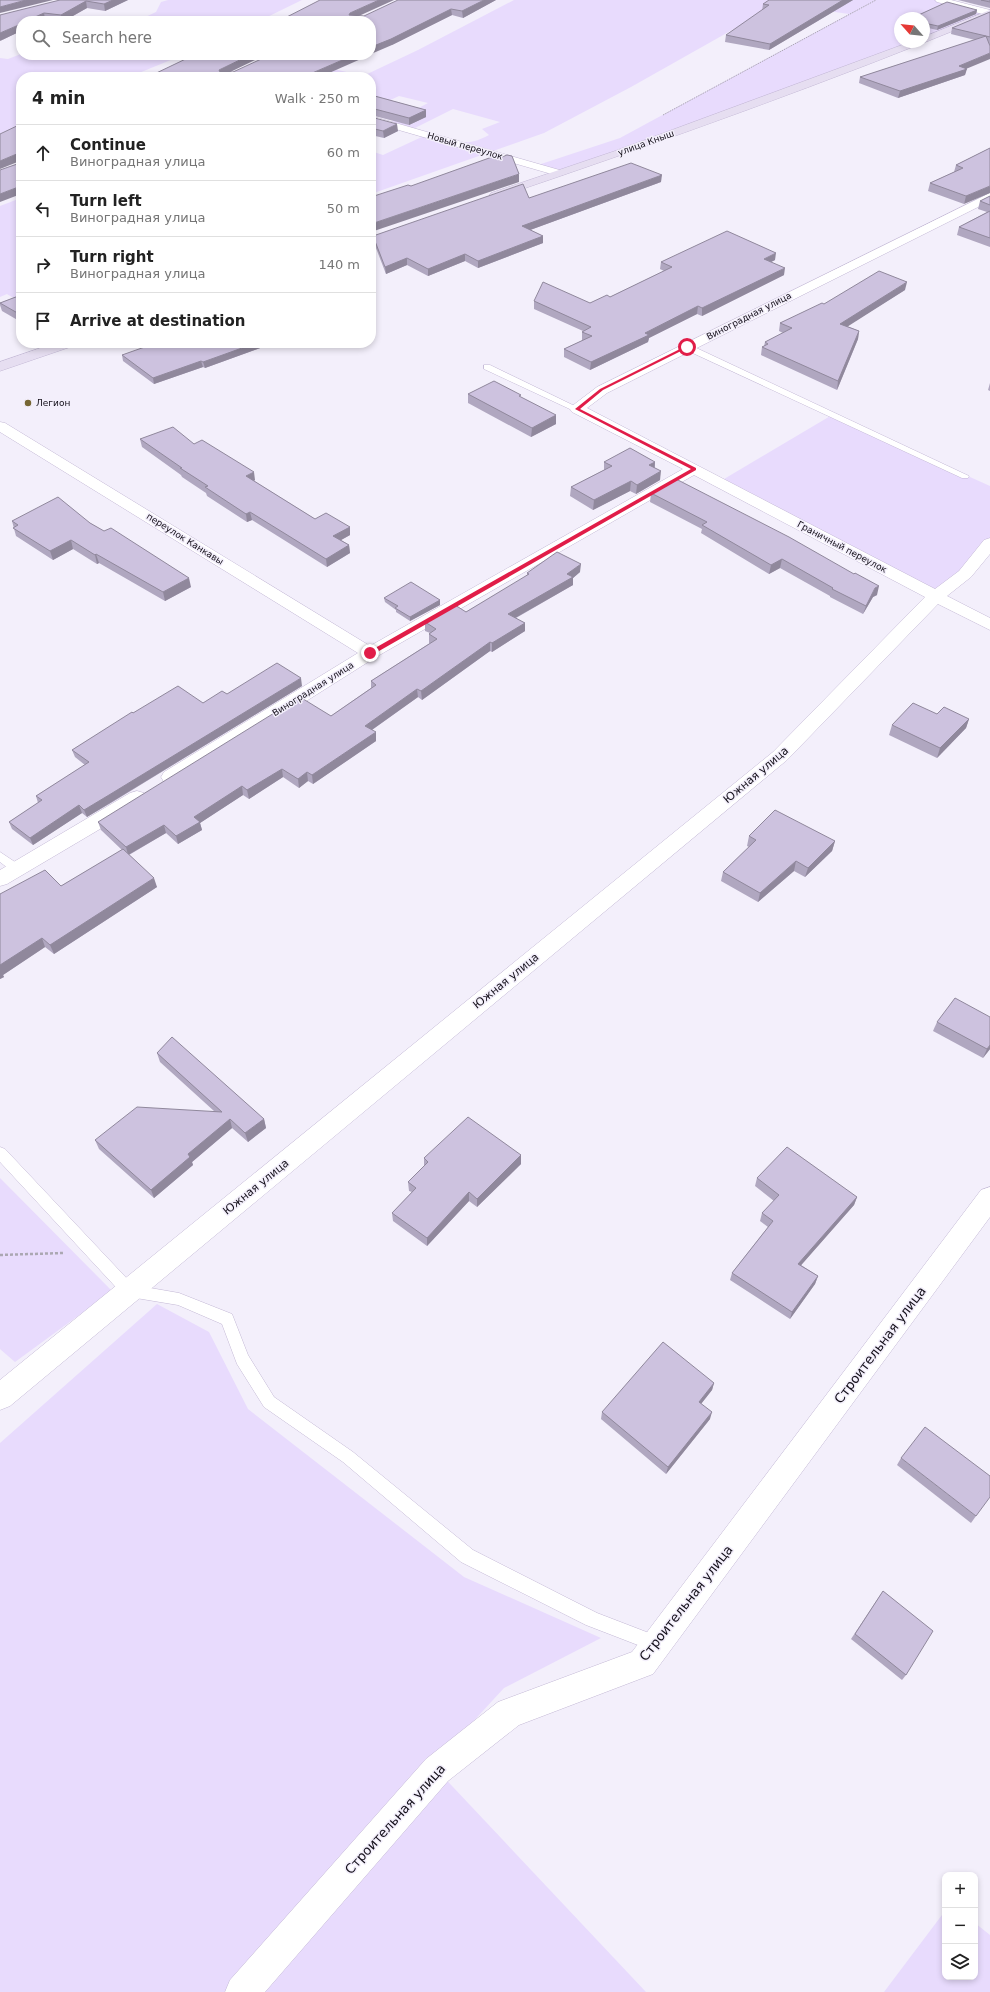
<!DOCTYPE html>
<html lang="en">
<head>
<meta charset="utf-8">
<style>
	:root { --surface:#fff; --page:#f2f2f2; --text:#222; --muted:#767676; --line:#e0e0e0 }
	body { margin:0; font-family:"DejaVu Sans",sans-serif; background:var(--page); color:var(--text) }
	.controls { position:absolute; right:12px; bottom:12px; display:grid; overflow:hidden; border-radius:8px; box-shadow:0 2px 6px #0003 }
	.controls button { width:36px; height:36px; display:grid; place-items:center; padding:0; border:0; border-bottom:1px solid var(--line); background:var(--surface); color:var(--text); font:20px sans-serif }
	.compass { position:absolute; left:894px; top:12px; width:36px; height:36px; border-radius:50%; background:var(--surface); box-shadow:0 2px 6px #0003; rotate:297deg }
	.stop { position:absolute; width:12px; height:12px; margin:-9px; border:3px solid #e11d48; border-radius:50%; background:#fff }
	.stop.end { background:#e11d48; border-color:#fff; box-shadow:0 1px 4px #0008 }
	.list { margin:0; padding:0; list-style:none }
	h2 { display:flex; justify-content:space-between; align-items:center; height:52px; margin:0; padding:0 16px; font-size:17px }
	h2 small { font-size:13px; font-weight:400; color:var(--muted) }
	.list li { display:grid; grid-template-columns:26px 1fr auto; gap:12px; align-items:center; box-sizing:border-box; height:56px; padding:0 16px; border-top:1px solid var(--line) }
	.list b { display:block; font-size:15px; white-space:nowrap }
	.list p { margin:0; font-size:13px; white-space:nowrap; color:var(--muted) }
	.list em { font-size:13px; font-style:normal; color:var(--muted) }
	.icon { flex:none; width:22px; height:22px; fill:none; stroke:currentColor; stroke-width:2; stroke-linecap:round; stroke-linejoin:round }
	.map { position:relative; flex:none; width:990px; height:1992px; overflow:hidden }
	.search { position:absolute; background:var(--surface); box-shadow:0 2px 6px #0003; left:16px; top:16px; width:360px; height:44px; display:flex; align-items:center; gap:10px; box-sizing:border-box; padding:0 14px; border-radius:16px; color:var(--muted); font-size:15px }
	.panel { position:absolute; background:var(--surface); box-shadow:0 2px 6px #0003; left:16px; top:72px; width:360px; height:276px; border-radius:16px }
	.map>svg:first-child { display:block }
	.green { fill:#e8dbfd }
	.lines { fill:none; stroke-linecap:round; stroke-linejoin:round }
	.lane-casing { stroke:#c3b8d5; stroke-width:1 }
	.street-casing { stroke:#c3b8d5; stroke-width:1 }
	.secondary-casing { stroke:#c3b8d5; stroke-width:1 }
	.path-far1 { stroke:#aba7b2; stroke-width:1; stroke-dasharray:1.5 1; stroke-linecap:butt }
	.path { stroke:#aba7b2; stroke-width:2.5; stroke-dasharray:3 2; stroke-linecap:butt }
	.lane { fill:#fff; fill-rule:evenodd }
	.street { fill:#fff; fill-rule:evenodd }
	.secondary { fill:#e6def1; fill-rule:evenodd }
	.wall { fill:#b0a7c0 }
	.shaded-wall { fill:#90889c }
	.building { fill:#cdc2df; stroke:#90889c }
	.route { fill:#e11d48 }
	.poi-dot { fill:#766634; stroke:#f3effb; stroke-width:1.5 }
	.labels { text-anchor:middle; dominant-baseline:central; stroke-width:3; stroke-linejoin:round; paint-order:stroke }
	.far-street-label { font-size:9px; fill:#120e18; stroke:#f3effb }
	.far-poi-label { font-size:9px; fill:#120e18; stroke:#f3effb; text-anchor:start }
	.street-label { font-size:11px; fill:#120e18; stroke:#f3effb }
	.near-street-label { font-size:13px; fill:#120e18; stroke:#f3effb }
</style>
</head>
<body>
<div class="map">
<svg width="990" height="1992" viewBox="0 0 990 1992">
	<rect width="100%" height="100%" fill="#f3effb"/>
	<g class="green">
		<polygon points="168,0 302,0 259,21 137,21 156,12 161,2"/>
		<path d="M514,0H940L990,13L924,40V18H900V42H919L559,173L535,166L620,138L849,14L778,4L631,87L544,133L371,194V151L383,155L426,135C451,142 465,148 489,135L482,129L500,122L453,109L411,130L388,124L428,103L399,96L384,103L371,100V77H316L334,69L363,76L418,50Z"/>
		<polygon points="21,54 21,55 183,55 129,77 21,77 21,124 0,134 0,58 8,59"/>
		<polygon points="21,198 21,303 7,294 0,297 0,206"/>
		<polygon points="832,415 990,486 990,543 935,597 719,482"/>
		<polygon points="0,1178 112,1291 15,1362 0,1349"/>
		<polygon points="157,1304 209,1332 248,1409 464,1577 601,1638 504,1688 224,1992 0,1992 0,1443"/>
		<polygon points="437,1770 646,1992 242,1992"/>
		<polygon points="945,1911 945,1977 975,1977 975,1923 990,1935 990,1992 884,1992"/>
	</g>
	<g class="lines">
		<g class="lane-casing">
			<g id="lane">
				<polygon points="684,345 690,345 969,476 968,478 962,478 684,349"/>
				<polygon points="484,365 490,365 581,409 574,411 484,369"/>
				<polygon points="0,852 21,866 23,869 21,872 13,872 0,862"/>
				<polygon points="0,1147 5,1149 133,1285 179,1293 232,1314 248,1355 274,1397 353,1452 473,1550 597,1613 662,1638 664,1644 662,1650 656,1652 586,1625 461,1562 343,1462 264,1407 237,1364 222,1324 178,1305 124,1296 0,1162"/>
			</g>
		</g>
		<g class="street-casing">
			<g id="street">
				<polygon points="935,0 951,0 990,10 990,16 937,2"/>
				<polygon points="371,116 563,171 565,173 563,175 555,175 371,122"/>
				<polygon points="990,193 990,201 607,393 587,408 935,589 959,571 984,540 990,538 990,554 971,577 947,596 990,618 990,630 938,604 787,760 10,1406 0,1410 0,1380 773,752 925,597 694,475 376,657 178,782 171,783 164,782 161,777 164,772 358,653 0,432 0,422 5,423 370,646 683,469 572,412 570,409 572,406 597,387"/>
				<polygon points="137,791 144,793 147,798 144,803 7,884 0,886 0,870 130,793"/>
				<polygon points="990,1187 990,1217 653,1674 519,1725 448,1781 265,1992 225,1992 230,1980 426,1759 498,1702 632,1652 981,1190"/>
			</g>
		</g>
		<g class="secondary-casing">
			<g id="secondary">
				<path d="M990,10V16C829,82 664,141 499,197L495,198L489,195L491,193L615,151L910,42H924V37Z"/>
				<polygon points="55,343 75,343 73,346 0,371 0,362"/>
			</g>
		</g>
		<polyline class="path-far1" points="663,115 876,0"/>
		<polyline class="path" points="0,1255 63,1253"/>
		<use href="#lane" class="lane"/>
		<use href="#street" class="street"/>
		<use href="#secondary" class="secondary"/>
	</g>
	<g class="wall">
		<polygon points="60,0 128,0 105,11 87,8 64,21 56,21 45,19 0,41"/>
		<polygon points="496,0 463,18 452,15 392,45 359,16 364,16"/>
		<polygon points="853,0 769,50 725,42 726,35 762,11 763,4"/>
		<polygon points="958,0 990,0 990,8"/>
		<polygon points="977,10 976,14 937,30 924,27 924,18"/>
		<polygon points="990,12 990,44 989,44 966,69 965,75 898,98 859,83 860,77 975,40 951,34 952,28"/>
		<polygon points="371,95 426,110 426,117 409,125 371,115"/>
		<polygon points="371,117 398,131 384,138 371,135"/>
		<polygon points="990,148 964,204 928,191 930,183 954,172 956,165"/>
		<polygon points="661,182 530,230 543,236 543,243 478,268 465,261 428,276 407,265 386,274 374,243 373,236 529,198"/>
		<polygon points="990,196 990,247 957,235 959,227 987,212 978,209 980,201"/>
		<polygon points="775,260 771,262 784,275 702,316 697,314 649,338 648,342 590,370 564,357 564,349 583,340 582,340 582,332 583,331 534,309 534,301 590,303 610,297 664,271 660,269 661,262"/>
		<polygon points="905,290 847,326 859,331 858,339 837,390 761,355 762,347 764,346 765,342 783,333 779,331 780,323 824,304"/>
		<polygon points="21,295 21,322 2,311 0,305 0,303"/>
		<polygon points="274,343 205,368 203,367 154,384 123,361 122,355"/>
		<polygon points="990,383 990,391 988,390"/>
		<polygon points="468,394 556,424 531,437 468,403"/>
		<polygon points="140,439 194,444 255,480 254,481 315,519 350,527 350,535 341,540 349,545 350,553 327,567 252,520 247,522 207,496 206,493 182,477 181,475 142,447"/>
		<polygon points="604,462 655,462 655,468 660,480 636,494 630,491 593,510 570,496 571,487 604,470"/>
		<polygon points="651,493 877,595 873,597 863,614 830,597 830,596 780,568 769,574 701,533 702,529 650,502"/>
		<polygon points="12,521 90,523 191,587 165,601 99,563 97,564 73,549 53,560 16,536"/>
		<polygon points="580,572 573,578 573,585 516,618 525,623 525,631 492,652 490,651 422,700 418,697 372,730 376,741 313,784 308,781 299,788 283,777 249,799 243,795 200,823 202,830 178,844 166,833 129,855 157,887 54,954 45,947 3,975 4,977 0,979 0,894 61,886 122,850 101,830 98,822 331,716 371,688 371,681 430,643 429,643 429,634 430,633 425,631 425,622 466,612 527,576 527,573"/>
		<polygon points="384,598 440,600 440,605 410,621 396,612 396,610 385,602"/>
		<polygon points="302,686 111,803 87,817 82,813 33,845 12,829 9,822 38,803 36,796 85,765 75,757 72,750 133,713 203,703 227,694"/>
		<polygon points="969,719 966,728 937,758 889,735 892,725"/>
		<polygon points="749,836 835,841 832,851 805,877 794,871 758,902 721,881 723,872 749,847 747,846"/>
		<polygon points="937,1022 990,1049 983,1058 933,1031"/>
		<polygon points="157,1053 264,1119 266,1128 248,1142 232,1128 192,1162 193,1165 154,1198 99,1149 95,1140 214,1111 160,1062"/>
		<polygon points="424,1158 521,1164 477,1207 469,1201 427,1246 393,1221 392,1213 412,1192 409,1191 408,1182 424,1166"/>
		<polygon points="757,1178 857,1197 854,1205 801,1265 818,1276 815,1284 790,1319 730,1280 732,1273 768,1227 760,1221 762,1213 774,1201 755,1186"/>
		<polygon points="714,1383 712,1390 701,1404 710,1419 666,1474 601,1419 602,1412"/>
		<polygon points="901,1458 976,1516 971,1523 897,1465"/>
		<polygon points="883,1591 906,1675 902,1680 851,1639"/>
	</g>
	<g class="shaded-wall">
		<polygon points="26,0 53,0 0,13 0,7"/>
		<polygon points="113,0 128,0 105,11 104,4"/>
		<polygon points="379,0 394,0 350,20 349,15 350,13"/>
		<polygon points="484,0 496,0 463,18 462,11"/>
		<polygon points="843,0 853,0 769,50 770,44"/>
		<polygon points="86,1 87,8 64,21 62,21 61,15"/>
		<polygon points="451,9 452,15 392,45 371,54 371,47"/>
		<polygon points="977,10 976,14 937,30 938,26"/>
		<polygon points="44,13 45,19 42,21 26,21"/>
		<polygon points="21,24 21,31 0,41 0,33"/>
		<polygon points="990,53 990,59 961,71 967,69 965,75 898,98 900,91"/>
		<polygon points="250,55 265,55 220,77 219,70"/>
		<polygon points="354,55 370,55 320,77 303,77"/>
		<polygon points="426,110 426,117 409,125 409,118"/>
		<polygon points="397,124 398,131 384,138 383,131"/>
		<polygon points="19,153 20,161 0,169 0,161"/>
		<polygon points="519,174 519,182 371,232 371,224"/>
		<polygon points="662,175 661,182 522,233 522,226"/>
		<polygon points="21,186 21,194 0,202 0,194"/>
		<polygon points="990,186 990,193 964,204 966,196"/>
		<polygon points="543,236 543,243 478,268 478,261"/>
		<polygon points="776,253 775,260 763,266 764,259"/>
		<polygon points="465,254 465,261 428,276 428,269"/>
		<polygon points="407,258 407,265 386,274 385,267"/>
		<polygon points="785,268 784,275 702,316 702,308"/>
		<polygon points="907,282 905,290 839,332 840,324"/>
		<polygon points="698,306 697,314 649,338 648,342 590,370 591,362 645,333"/>
		<polygon points="859,331 858,339 837,390 838,381"/>
		<polygon points="256,343 274,343 205,368 203,362"/>
		<polygon points="201,361 203,367 154,384 153,378"/>
		<polygon points="556,415 556,424 531,437 532,428"/>
		<polygon points="655,462 654,471 649,465"/>
		<polygon points="661,471 660,480 636,494 637,485"/>
		<polygon points="254,472 255,480 248,484 246,476"/>
		<polygon points="631,481 630,491 593,510 594,500"/>
		<polygon points="250,512 252,520 247,522 246,514"/>
		<polygon points="350,527 350,535 334,544 333,536"/>
		<polygon points="71,540 73,549 53,560 50,551"/>
		<polygon points="349,545 350,553 327,567 326,559"/>
		<polygon points="96,554 99,563 97,564 95,555"/>
		<polygon points="782,559 780,568 769,574 771,565"/>
		<polygon points="581,564 580,572 573,578 573,585 508,622 508,614"/>
		<polygon points="189,578 191,587 165,601 163,592"/>
		<polygon points="879,586 877,595 873,597 863,614 866,606 875,588"/>
		<polygon points="440,600 440,605 410,621 410,617"/>
		<polygon points="525,623 525,631 492,652 492,643"/>
		<polygon points="490,642 490,651 422,700 421,691"/>
		<polygon points="301,678 302,686 87,817 84,810"/>
		<polygon points="417,689 418,697 366,734 365,726"/>
		<polygon points="969,719 966,728 937,758 940,748"/>
		<polygon points="376,732 376,741 313,784 312,775"/>
		<polygon points="282,769 283,777 249,799 247,790"/>
		<polygon points="307,772 308,781 299,788 298,779"/>
		<polygon points="242,786 243,795 200,823 202,830 178,844 176,836 194,817"/>
		<polygon points="79,805 82,813 33,845 30,838"/>
		<polygon points="164,825 166,833 128,855 126,847"/>
		<polygon points="835,841 832,851 805,877 808,868"/>
		<polygon points="796,861 794,871 758,902 760,893"/>
		<polygon points="154,878 157,887 54,954 50,945"/>
		<polygon points="42,938 45,947 3,975 4,977 0,979 0,965"/>
		<polygon points="990,1045 990,1049 983,1058 987,1049"/>
		<polygon points="230,1119 232,1128 192,1162 193,1165 154,1198 151,1190 188,1154"/>
		<polygon points="264,1119 266,1128 248,1142 245,1133"/>
		<polygon points="521,1155 521,1164 477,1207 477,1199"/>
		<polygon points="469,1192 469,1201 427,1246 427,1238"/>
		<polygon points="857,1197 854,1205 796,1271 798,1264"/>
		<polygon points="818,1276 815,1284 790,1319 792,1312"/>
		<polygon points="714,1383 712,1390 697,1409 699,1402"/>
		<polygon points="712,1412 710,1419 666,1474 668,1467"/>
	</g>
	<g class="building">
		<polygon points="0,0 26,0 0,7"/>
		<polygon points="60,0 113,0 104,4 86,1 61,15 44,13 26,21 21,21 21,24 0,33 0,15"/>
		<polygon points="320,0 379,0 350,13 349,15 364,16 398,0 484,0 462,11 451,9 391,39 371,47 371,21 279,21"/>
		<polygon points="769,0 843,0 770,44 726,35 769,5 763,4"/>
		<polygon points="981,0 990,0 990,2"/>
		<polygon points="947,2 977,10 938,26 924,23 924,18 912,18"/>
		<polygon points="990,12 990,37 986,36 990,46 990,53 959,66 967,69 900,91 860,77 986,36 952,28"/>
		<polygon points="194,55 250,55 219,70 220,72 233,72 270,55 354,55 303,77 148,77"/>
		<polygon points="371,95 426,110 409,118 371,108"/>
		<polygon points="371,117 397,124 383,131 371,128"/>
		<polygon points="21,124 21,186 0,194 0,170 20,163 21,155 19,153 0,161 0,134"/>
		<polygon points="990,148 990,186 966,196 930,183 963,168 956,165"/>
		<polygon points="507,155 512,156 519,174 371,224 371,197 408,185 411,186 492,157 497,159"/>
		<polygon points="631,163 662,175 522,226 543,236 478,261 465,254 428,269 407,258 385,267 373,236 523,184 529,198"/>
		<polygon points="990,196 990,205 980,201"/>
		<polygon points="990,211 990,238 959,227"/>
		<polygon points="727,231 776,253 764,259 785,268 702,308 698,306 645,333 649,335 591,362 564,349 592,336 582,332 591,327 534,301 543,282 590,303 607,295 610,297 672,267 661,262"/>
		<polygon points="879,271 907,282 840,324 859,331 838,381 762,347 768,344 765,342 792,328 780,323 822,303 824,304"/>
		<polygon points="21,295 21,315 0,303"/>
		<polygon points="156,343 256,343 203,362 201,361 153,378 122,355"/>
		<polygon points="494,381 521,395 519,396 556,415 532,428 468,394"/>
		<polygon points="173,427 194,444 202,440 254,472 246,476 315,519 326,513 350,527 333,536 349,545 326,559 250,512 246,514 205,487 208,486 180,468 182,468 140,439"/>
		<polygon points="630,448 655,462 649,465 661,471 637,485 631,481 594,500 571,487 612,466 604,462"/>
		<polygon points="676,479 789,537 854,574 855,573 879,586 875,588 866,606 832,589 833,588 782,559 771,565 702,525 707,522 651,493"/>
		<polygon points="58,497 90,523 104,531 111,528 189,578 163,592 96,554 95,555 71,540 50,551 13,528 18,525 12,521"/>
		<polygon points="557,552 581,564 567,574 573,577 508,614 525,623 492,643 490,642 421,691 417,689 365,726 376,732 312,775 307,772 298,779 282,769 247,790 242,786 194,817 200,822 176,836 164,825 126,847 98,822 300,697 331,716 376,685 371,681 437,639 429,634 436,629 425,622 455,605 466,612 529,574 527,573"/>
		<polygon points="411,582 440,600 410,617 395,608 398,606 384,598"/>
		<polygon points="277,663 301,678 109,795 84,810 79,805 30,838 9,822 42,800 36,796 89,762 72,750 132,712 133,713 178,686 203,703 222,691 227,694"/>
		<polygon points="913,703 937,714 944,707 969,719 940,748 892,725"/>
		<polygon points="775,810 835,841 808,868 796,861 760,893 723,872 756,840 749,836"/>
		<polygon points="123,849 154,878 50,945 42,938 0,965 0,894 45,870 61,886"/>
		<polygon points="955,998 990,1017 990,1045 987,1049 937,1022"/>
		<polygon points="172,1037 264,1119 245,1133 230,1119 188,1154 190,1157 151,1190 95,1140 137,1107 222,1112 157,1053"/>
		<polygon points="468,1117 521,1155 477,1199 469,1192 427,1238 392,1213 416,1188 408,1182 428,1162 424,1158"/>
		<polygon points="787,1147 857,1197 798,1264 818,1276 792,1312 732,1273 773,1221 762,1213 779,1195 757,1178"/>
		<polygon points="663,1342 714,1383 699,1402 712,1412 668,1467 602,1412"/>
		<polygon points="925,1427 990,1476 990,1497 976,1516 901,1458"/>
		<polygon points="883,1591 933,1631 906,1675 855,1634"/>
	</g>
	<polygon class="route" points="686,346 689,347 603,390 580,409 696,468 696,470 372,655 368,655 368,652 691,469 575,409 600,389"/>
	<circle class="poi-dot" cx="28" cy="403" r="4"/>
	<g class="labels">
		<g class="far-street-label">
			<text transform="translate(646 143) rotate(-20)">улица Кныш</text>
			<text transform="translate(465 146) rotate(16)">Новый переулок</text>
			<text transform="translate(749 316) rotate(-27)">Виноградная улица</text>
			<text transform="translate(185 539) rotate(32)">переулок Канкавы</text>
			<text transform="translate(842 547) rotate(28)">Граничный переулок</text>
			<text transform="translate(313 689) rotate(-32)">Виноградная улица</text>
		</g>
		<g class="far-poi-label">
			<text x="36" y="403">Легион</text>
		</g>
		<g class="street-label">
			<text transform="translate(756 775) rotate(-40)">Южная улица</text>
			<text transform="translate(506 981) rotate(-39)">Южная улица</text>
			<text transform="translate(256 1187) rotate(-39)">Южная улица</text>
		</g>
		<g class="near-street-label">
			<text transform="translate(880 1345) rotate(-53)">Строительная улица</text>
			<text transform="translate(686 1603) rotate(-52)">Строительная улица</text>
			<text transform="translate(395 1819) rotate(-48)">Строительная улица</text>
		</g>
	</g>
</svg>
<div class="controls">
<button>+</button>
<button>−</button>
<button><svg class="icon" aria-label="layers" viewBox="0 0 24 24"><path d="M12 4l9 5-9 5-9-5zM3 14l9 5 9-5"/></svg></button>
</div>
<svg class="compass" viewBox="-18 -18 36 36"><path d="M0-13l5 13h-10z" fill="#e53935"/><path d="M0 13l5-13h-10z" fill="#767676"/></svg>
<div class="stop" style="left:687px;top:347px"></div>
<div class="stop end" style="left:370px;top:653px"></div>
<div class="search"><svg class="icon" aria-label="search" viewBox="0 0 24 24"><circle cx="10" cy="10" r="6"/><path d="M15 15l6 6"/></svg>Search here</div>
<section class="panel">
<h2>4 min<small>Walk · 250 m</small></h2>
<ul class="list">
<li><svg class="icon" aria-label="ahead" viewBox="0 0 24 24"><path d="M12 20V5M6 11l6-6 6 6"/></svg><div><b>Continue</b><p>Виноградная улица</p></div><em>60 m</em></li>
<li><svg class="icon" aria-label="left" viewBox="0 0 24 24"><path d="M17 20v-9H6M10 6l-5 5 5 5"/></svg><div><b>Turn left</b><p>Виноградная улица</p></div><em>50 m</em></li>
<li><svg class="icon" aria-label="right" viewBox="0 0 24 24"><path d="M7 20v-9h11M14 6l5 5-5 5"/></svg><div><b>Turn right</b><p>Виноградная улица</p></div><em>140 m</em></li>
<li><svg class="icon" aria-label="arrive" viewBox="0 0 24 24"><path d="M6 21V4h12l-3 4 3 4H6"/></svg><div><b>Arrive at destination</b></div></li>
</ul>
</section>
</div>
</body>
</html>
